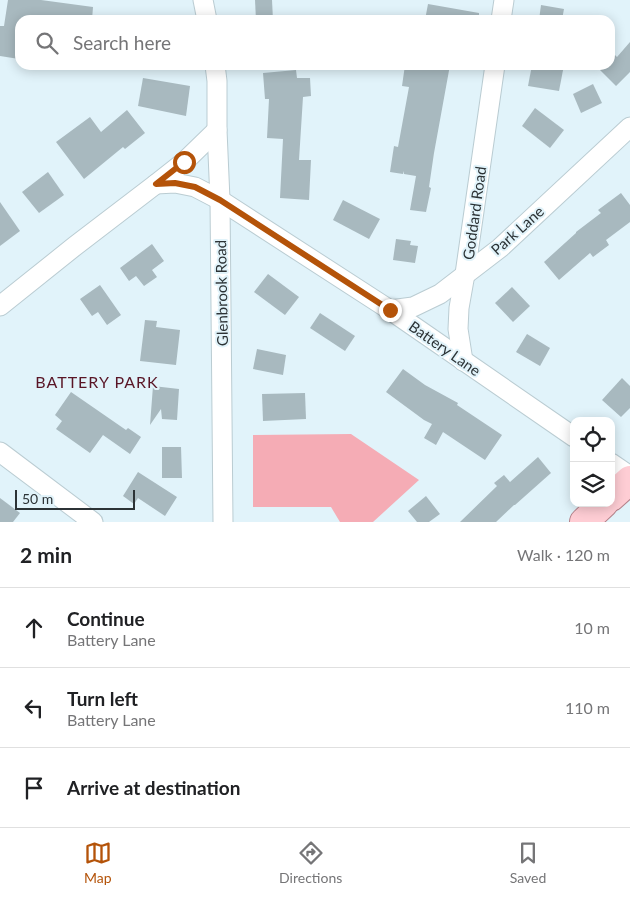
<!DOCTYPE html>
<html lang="en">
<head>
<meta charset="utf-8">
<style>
	:root { --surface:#fff; --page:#f6f6f6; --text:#202124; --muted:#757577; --line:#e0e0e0; --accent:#b45309 }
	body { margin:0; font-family:Lato,sans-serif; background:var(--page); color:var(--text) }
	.controls { position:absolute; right:15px; bottom:15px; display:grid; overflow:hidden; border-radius:10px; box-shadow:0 2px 12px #0003 }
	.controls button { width:45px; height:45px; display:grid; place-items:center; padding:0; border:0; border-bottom:1px solid var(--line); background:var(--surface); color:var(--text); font:25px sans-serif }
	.scale { position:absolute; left:15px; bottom:12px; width:120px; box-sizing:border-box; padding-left:5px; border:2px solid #2c3336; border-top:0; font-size:14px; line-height:18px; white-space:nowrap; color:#2c3336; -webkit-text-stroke:4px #e1f3fa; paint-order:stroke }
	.stop { position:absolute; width:15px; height:15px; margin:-11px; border:4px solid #b45309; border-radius:50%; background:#fff }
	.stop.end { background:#b45309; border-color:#fff; box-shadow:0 1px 5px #0008 }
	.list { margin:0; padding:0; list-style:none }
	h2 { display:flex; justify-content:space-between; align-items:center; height:65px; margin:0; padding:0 20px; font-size:21px }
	h2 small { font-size:16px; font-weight:400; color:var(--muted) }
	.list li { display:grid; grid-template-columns:32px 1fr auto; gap:15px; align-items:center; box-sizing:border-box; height:80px; padding:0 20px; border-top:1px solid var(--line) }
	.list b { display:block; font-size:19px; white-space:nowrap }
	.list p { margin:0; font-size:16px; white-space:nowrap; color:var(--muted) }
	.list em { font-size:16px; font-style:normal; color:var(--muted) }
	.icon { flex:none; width:28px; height:28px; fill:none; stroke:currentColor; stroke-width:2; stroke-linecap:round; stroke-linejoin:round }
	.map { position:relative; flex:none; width:630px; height:522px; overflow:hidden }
	.search { position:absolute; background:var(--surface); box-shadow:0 2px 12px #0003; left:15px; right:15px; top:15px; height:55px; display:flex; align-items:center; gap:12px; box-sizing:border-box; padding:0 18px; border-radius:15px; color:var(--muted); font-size:19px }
	.sheet { height:305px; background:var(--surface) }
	nav { display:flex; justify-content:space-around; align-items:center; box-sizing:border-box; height:70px; border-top:1px solid var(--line); background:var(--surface); font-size:14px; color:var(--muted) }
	nav a { display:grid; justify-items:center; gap:2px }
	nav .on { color:var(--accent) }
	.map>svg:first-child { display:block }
	.green { fill:#f5acb5 }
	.building { fill:#a8b9bf }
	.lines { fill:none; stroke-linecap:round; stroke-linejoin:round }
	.street-casing { stroke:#baccd2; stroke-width:21 }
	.primary-casing { stroke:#b4828a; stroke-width:30 }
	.street { stroke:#fff; stroke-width:19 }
	.primary { stroke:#fecdd4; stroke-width:28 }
	.route { stroke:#b45309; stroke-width:6 }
	.labels { text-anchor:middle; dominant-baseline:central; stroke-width:4; stroke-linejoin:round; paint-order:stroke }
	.street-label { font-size:15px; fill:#2c3336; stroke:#e1f3fa }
	.neighbourhood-label { font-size:16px; letter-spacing:1px; fill:#591526; stroke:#e1f3fa }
</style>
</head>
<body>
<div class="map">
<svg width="630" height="522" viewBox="0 0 630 522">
	<rect width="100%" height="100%" fill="#e1f3fa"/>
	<polygon class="green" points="351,434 419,480 373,522 340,522 331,507 253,507 253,435"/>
	<g class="building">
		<polygon points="8,0 41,0 93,7 92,20 20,20 20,50 19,59 0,56 0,26 4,26"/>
		<polygon points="255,0 272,0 273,20 256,20"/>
		<polygon points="428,4 479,13 479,20 425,20"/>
		<polygon points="541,5 564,9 562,20 539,20"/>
		<polygon points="630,42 630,72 616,86 595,65 610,65 610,50 617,57"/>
		<polygon points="405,65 450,65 434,153 429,187 431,188 426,212 410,210 416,176 404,174 404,171 403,174 390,172 394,146 398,147 409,87 402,86"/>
		<polygon points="532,65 564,65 559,91 528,86"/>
		<polygon points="296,70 297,78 310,78 311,96 303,97 299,160 311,160 309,200 280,198 283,139 267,138 269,99 265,99 263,73"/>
		<polygon points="143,78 190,86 186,116 138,106"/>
		<polygon points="593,84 602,103 581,113 573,94"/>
		<polygon points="535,108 564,130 550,148 522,126"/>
		<polygon points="127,110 145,133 125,149 123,147 84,179 56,142 90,117 101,132"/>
		<polygon points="48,172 64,195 39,213 22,192"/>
		<polygon points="621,193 630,205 630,222 606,240 609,245 593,257 590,253 559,280 544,262 576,233 576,232 601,213 598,210"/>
		<polygon points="343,200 380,219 369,239 333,220"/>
		<polygon points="0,202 20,231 0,246"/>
		<polygon points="396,239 411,241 410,245 418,246 415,263 393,260"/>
		<polygon points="152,244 164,261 152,270 157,277 144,286 136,276 129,281 120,268"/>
		<polygon points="268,274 299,297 285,315 254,292"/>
		<polygon points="100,285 121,315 107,325 98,312 92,316 80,299"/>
		<polygon points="512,287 530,306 513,322 495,303"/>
		<polygon points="320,313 355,336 345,351 310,328"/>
		<polygon points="145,320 157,321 156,327 180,330 176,365 140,361"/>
		<polygon points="527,334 550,348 540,366 516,352"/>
		<polygon points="257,349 286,355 283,375 253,369"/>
		<polygon points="403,369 425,385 458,403 457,405 502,435 485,460 443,432 436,445 424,438 432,424 424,420 386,392"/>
		<polygon points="622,378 630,386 630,408 621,417 602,400"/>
		<polygon points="153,386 179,389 177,420 162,419 161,409 150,425"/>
		<polygon points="71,392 126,430 128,428 141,437 130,454 103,435 90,453 56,429 62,421 55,415"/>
		<polygon points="305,393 306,419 263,421 262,394"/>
		<polygon points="162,447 181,447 182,478 162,478"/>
		<polygon points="538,457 551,473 515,505 514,505 496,522 460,522 497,486 494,483 504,475 510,482"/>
		<polygon points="138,472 177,497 165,516 138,498 134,504 123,496"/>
		<polygon points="426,496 440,514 429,522 417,522 408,511"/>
		<polygon points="0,498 20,513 13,522 0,522"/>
	</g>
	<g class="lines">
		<g class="street-casing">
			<g id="street">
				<polyline points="203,0 207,20"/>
				<polyline points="501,20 504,0"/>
				<polyline points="215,65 217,81 217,130 220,200 223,522"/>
				<polyline points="156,184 175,183 195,187 220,200 390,310 574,437"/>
				<polyline points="0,306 75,246 156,184 184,162 217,130"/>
				<polyline points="390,310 413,307 440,294 500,248 630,127"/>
				<polyline points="463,361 458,329 459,308 465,274 495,65"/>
				<polyline points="0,452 93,522"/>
				<polyline points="611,463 630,476"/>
			</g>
		</g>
		<g class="primary-casing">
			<g id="primary">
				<polyline points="611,497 630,480"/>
				<polyline points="584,522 604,503"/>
			</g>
		</g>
		<use href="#street" class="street"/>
		<use href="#primary" class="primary"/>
	</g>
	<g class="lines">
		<polyline class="route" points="184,162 156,184 175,183 195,187 220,200 390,310"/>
	</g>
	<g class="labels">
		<g class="street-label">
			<text transform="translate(474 213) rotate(-82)">Goddard Road</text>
			<text transform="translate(517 230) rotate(-42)">Park Lane</text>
			<text transform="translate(221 293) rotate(-91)">Glenbrook Road</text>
			<text transform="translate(445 348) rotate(35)">Battery Lane</text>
		</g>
		<g class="neighbourhood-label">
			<text x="97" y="381">BATTERY PARK</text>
		</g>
	</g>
</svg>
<div class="controls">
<button><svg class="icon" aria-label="locate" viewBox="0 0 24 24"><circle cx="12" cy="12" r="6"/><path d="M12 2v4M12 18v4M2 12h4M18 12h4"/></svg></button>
<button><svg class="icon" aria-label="layers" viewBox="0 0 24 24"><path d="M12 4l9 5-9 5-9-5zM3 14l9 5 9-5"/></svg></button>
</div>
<div class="scale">50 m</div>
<div class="stop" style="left:184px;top:162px"></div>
<div class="stop end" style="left:390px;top:310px"></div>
<div class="search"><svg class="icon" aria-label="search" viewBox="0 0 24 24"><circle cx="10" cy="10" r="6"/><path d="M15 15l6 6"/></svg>Search here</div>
</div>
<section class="sheet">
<h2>2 min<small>Walk · 120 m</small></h2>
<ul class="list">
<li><svg class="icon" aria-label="ahead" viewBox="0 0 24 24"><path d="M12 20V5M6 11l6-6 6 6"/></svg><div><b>Continue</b><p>Battery Lane</p></div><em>10 m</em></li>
<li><svg class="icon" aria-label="left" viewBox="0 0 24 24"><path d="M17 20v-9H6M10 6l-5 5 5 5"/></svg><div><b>Turn left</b><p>Battery Lane</p></div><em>110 m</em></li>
<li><svg class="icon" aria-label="arrive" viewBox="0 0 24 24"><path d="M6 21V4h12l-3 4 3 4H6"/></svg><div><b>Arrive at destination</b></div></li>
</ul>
</section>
<nav>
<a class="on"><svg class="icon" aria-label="map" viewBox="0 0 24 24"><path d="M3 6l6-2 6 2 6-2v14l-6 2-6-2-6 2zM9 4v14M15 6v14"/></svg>Map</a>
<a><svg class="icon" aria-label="directions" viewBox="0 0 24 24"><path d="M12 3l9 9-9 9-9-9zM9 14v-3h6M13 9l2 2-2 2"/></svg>Directions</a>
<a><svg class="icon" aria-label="saved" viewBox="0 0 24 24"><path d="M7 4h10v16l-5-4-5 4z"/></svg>Saved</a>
</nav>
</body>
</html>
